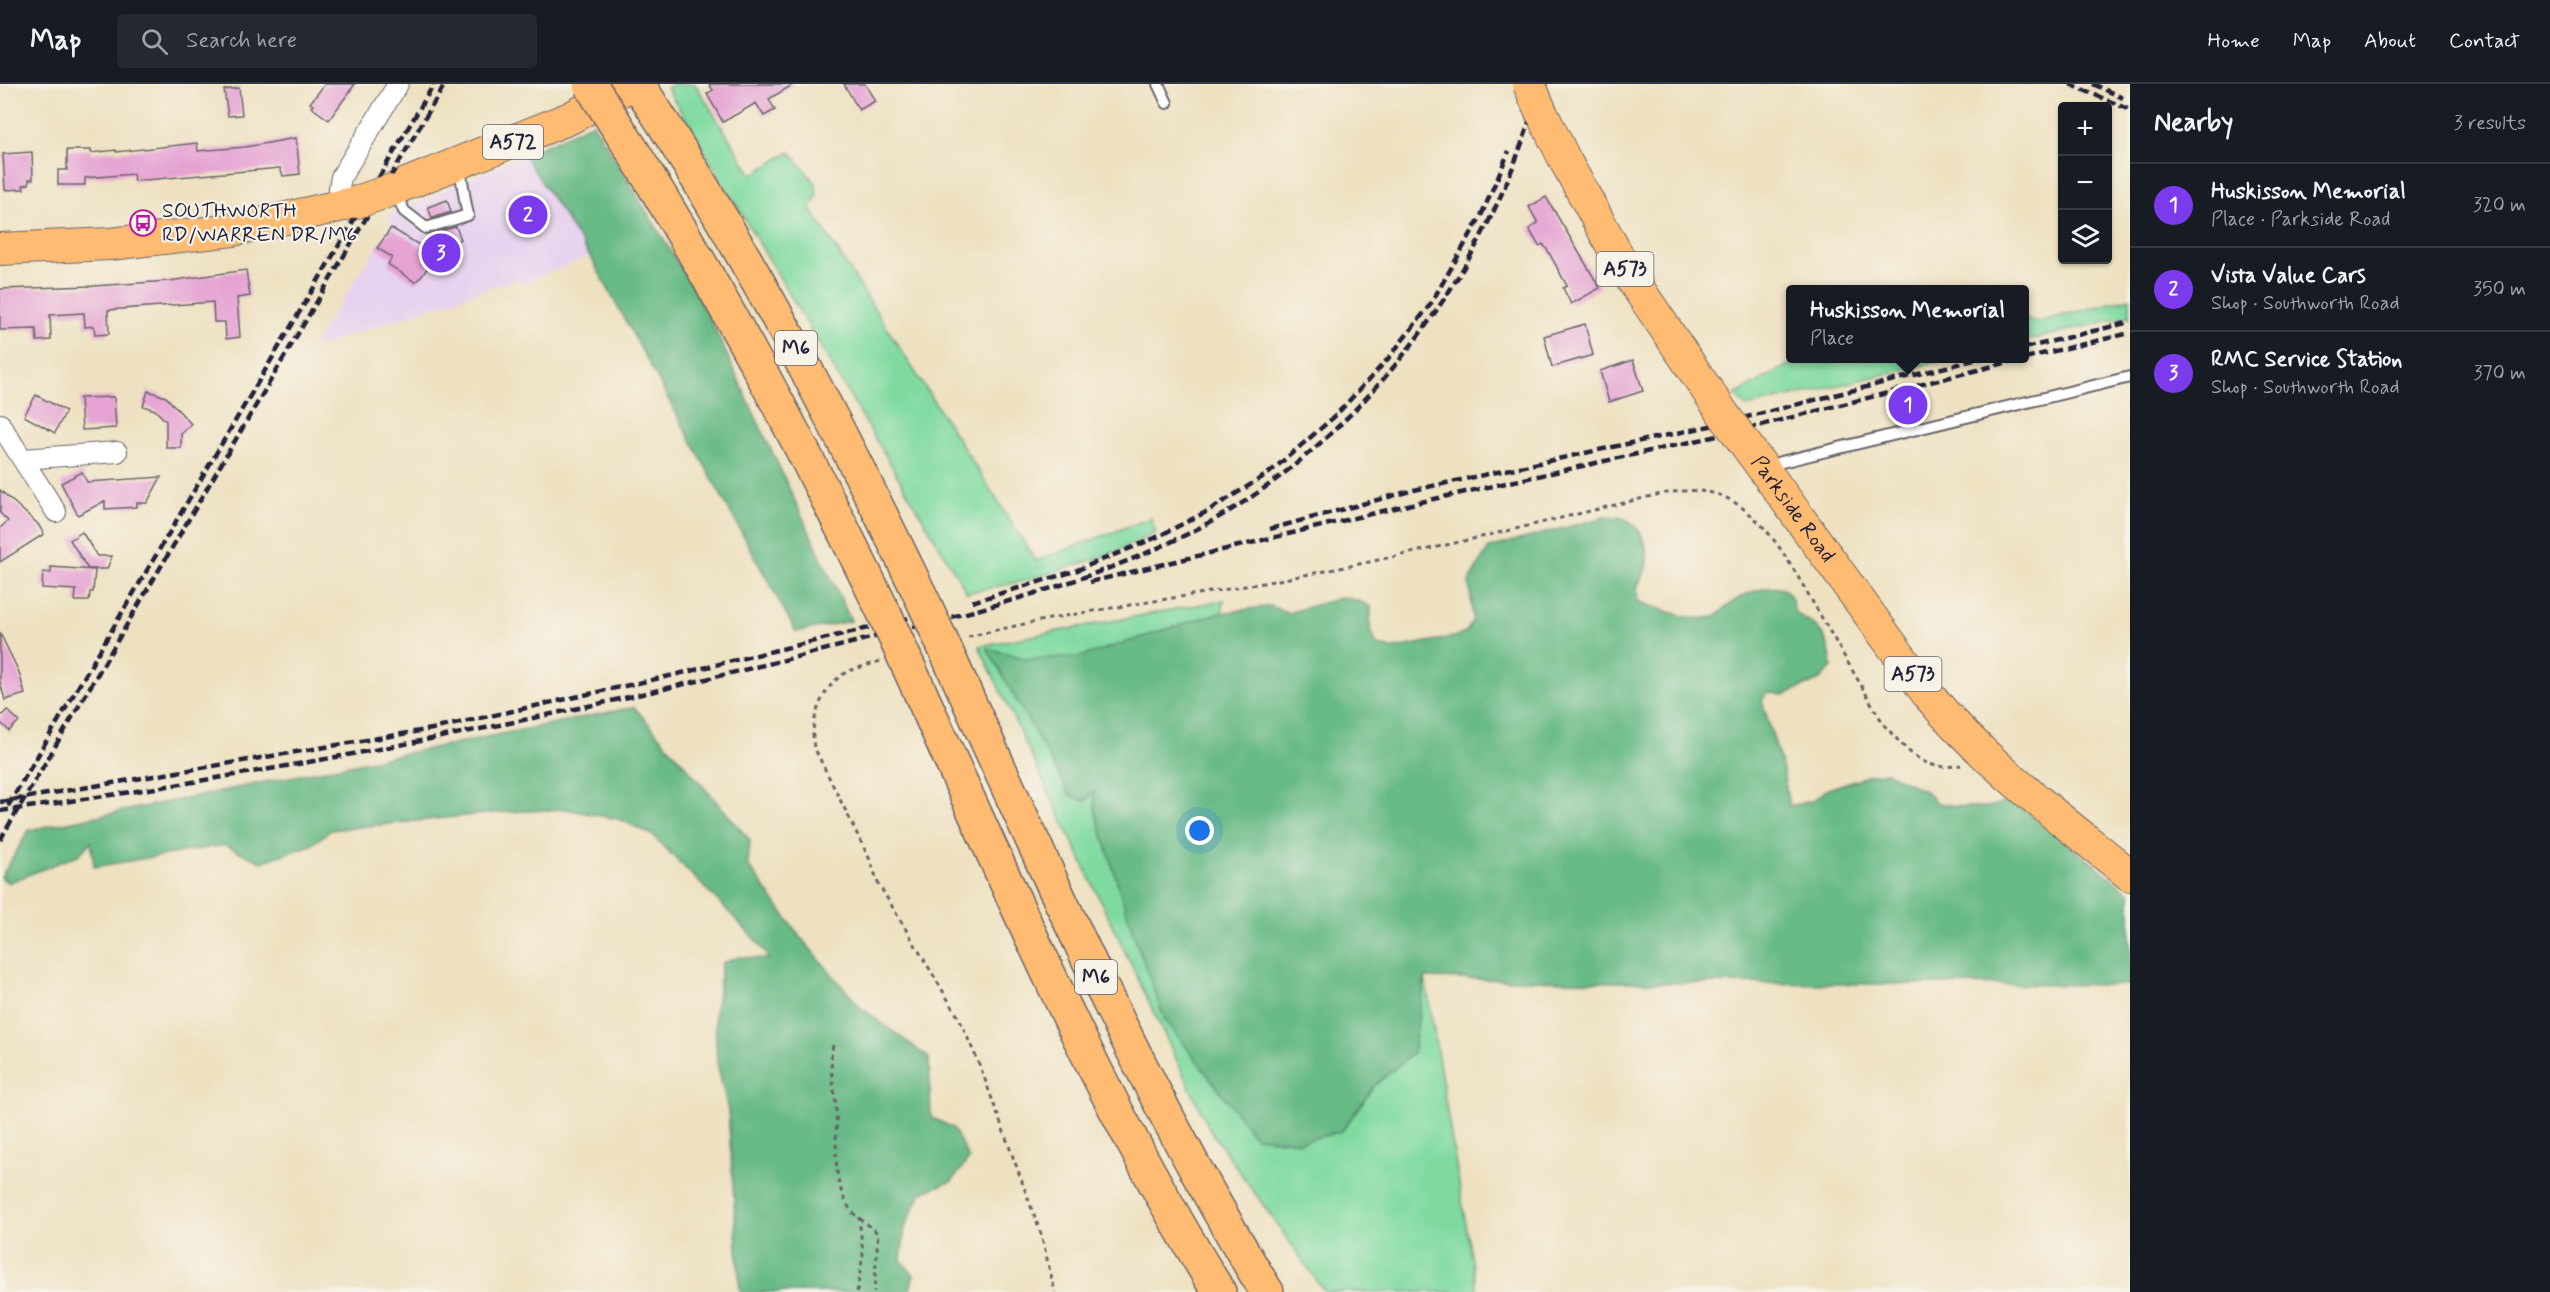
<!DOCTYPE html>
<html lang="en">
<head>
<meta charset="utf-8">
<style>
	:root { --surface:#171b24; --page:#242831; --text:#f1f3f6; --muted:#9ea1a6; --line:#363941; --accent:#7c3aed }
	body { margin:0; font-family:Mynerve,sans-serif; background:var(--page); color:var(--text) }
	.controls { position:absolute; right:18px; top:18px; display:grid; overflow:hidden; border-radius:6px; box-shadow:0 2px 4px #0004 }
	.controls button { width:54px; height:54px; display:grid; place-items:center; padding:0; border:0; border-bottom:2px solid var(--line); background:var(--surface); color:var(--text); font:30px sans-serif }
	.you { position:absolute; left:1200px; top:747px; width:21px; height:21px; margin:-15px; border:4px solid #fff; border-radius:50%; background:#1a73e8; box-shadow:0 0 0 9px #1a73e833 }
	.badge { display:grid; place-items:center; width:39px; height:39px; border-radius:50%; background:var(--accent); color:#fff; font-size:20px; font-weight:700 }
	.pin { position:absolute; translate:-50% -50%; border:3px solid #fff; box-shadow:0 2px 6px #0006 }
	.popup { position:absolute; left:1786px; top:201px; width:243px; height:78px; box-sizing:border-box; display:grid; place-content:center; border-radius:6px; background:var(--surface); filter:drop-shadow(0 2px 4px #0005); font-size:20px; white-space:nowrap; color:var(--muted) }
	.popup b { font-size:22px; color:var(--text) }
	.popup::after { content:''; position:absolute; left:50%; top:100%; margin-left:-12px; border:12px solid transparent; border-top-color:var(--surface) }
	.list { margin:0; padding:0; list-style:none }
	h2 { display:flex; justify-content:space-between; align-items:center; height:78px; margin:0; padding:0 24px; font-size:26px }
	h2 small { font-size:20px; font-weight:400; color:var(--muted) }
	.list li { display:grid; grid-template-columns:39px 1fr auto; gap:18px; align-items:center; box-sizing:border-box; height:84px; padding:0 24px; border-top:2px solid var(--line) }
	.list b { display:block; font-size:22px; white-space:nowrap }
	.list p { margin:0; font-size:20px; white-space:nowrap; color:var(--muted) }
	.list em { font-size:20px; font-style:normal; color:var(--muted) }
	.icon { flex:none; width:33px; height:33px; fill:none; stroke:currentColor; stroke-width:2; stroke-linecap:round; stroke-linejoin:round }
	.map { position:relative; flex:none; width:2130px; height:1208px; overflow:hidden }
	header { display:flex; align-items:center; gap:36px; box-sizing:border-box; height:84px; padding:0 30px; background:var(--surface); border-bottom:2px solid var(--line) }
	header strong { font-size:28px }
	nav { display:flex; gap:33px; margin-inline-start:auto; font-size:21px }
	.search { width:420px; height:54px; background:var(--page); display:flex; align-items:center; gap:15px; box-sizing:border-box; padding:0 21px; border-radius:6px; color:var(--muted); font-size:22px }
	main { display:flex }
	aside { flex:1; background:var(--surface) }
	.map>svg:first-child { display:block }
	.built { fill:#e7d2ef }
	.green { fill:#7fdaa0; stroke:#507e6e; stroke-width:1.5 }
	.forest { fill:#67ba86; stroke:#446e60; stroke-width:1.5 }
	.building { fill:#e5a2d3 }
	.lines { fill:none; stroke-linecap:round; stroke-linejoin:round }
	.service-casing { stroke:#69656a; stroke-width:14 }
	.minor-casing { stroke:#69656a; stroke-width:22 }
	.primary-casing { stroke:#69656a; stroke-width:34 }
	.motorway-casing { stroke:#69656a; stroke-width:36 }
	.path { stroke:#69656a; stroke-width:3; stroke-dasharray:4.5 4.5; stroke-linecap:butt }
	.service { stroke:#fff; stroke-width:10 }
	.minor { stroke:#fff; stroke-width:20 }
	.primary { stroke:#febb71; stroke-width:32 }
	.motorway { stroke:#febb71; stroke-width:33 }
	.rail { stroke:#22223b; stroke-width:4.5; stroke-dasharray:9 4.5; stroke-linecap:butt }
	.primary-bridge-casing { stroke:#69656a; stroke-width:34; stroke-linecap:butt }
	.motorway-bridge-casing { stroke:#69656a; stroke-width:36; stroke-linecap:butt }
	.primary-bridge { stroke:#febb71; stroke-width:32 }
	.motorway-bridge { stroke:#febb71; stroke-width:33 }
	.labels { text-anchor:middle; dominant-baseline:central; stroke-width:4.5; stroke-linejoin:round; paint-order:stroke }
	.shield { fill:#f7f3e8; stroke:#62616f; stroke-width:1.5 }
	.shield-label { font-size:20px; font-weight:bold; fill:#22223b }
	.poi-label { font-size:21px; fill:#22223b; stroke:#f7f3e8; text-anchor:start }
	.street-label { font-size:21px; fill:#22223b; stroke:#f7f3e8 }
</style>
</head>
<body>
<header>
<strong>Map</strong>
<div class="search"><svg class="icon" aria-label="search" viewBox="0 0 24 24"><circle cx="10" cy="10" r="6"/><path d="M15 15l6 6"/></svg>Search here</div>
<nav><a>Home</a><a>Map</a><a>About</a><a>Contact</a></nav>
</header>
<main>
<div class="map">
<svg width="2130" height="1208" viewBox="0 0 2130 1208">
	<rect width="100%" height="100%" fill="#f7f3e8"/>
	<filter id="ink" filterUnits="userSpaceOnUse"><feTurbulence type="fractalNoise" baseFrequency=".0167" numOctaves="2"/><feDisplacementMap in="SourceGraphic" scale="12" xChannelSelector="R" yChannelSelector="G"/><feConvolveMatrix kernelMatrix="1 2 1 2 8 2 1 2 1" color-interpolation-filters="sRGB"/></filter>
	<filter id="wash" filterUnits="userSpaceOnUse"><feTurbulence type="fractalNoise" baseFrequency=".008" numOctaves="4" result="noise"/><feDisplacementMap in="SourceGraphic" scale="24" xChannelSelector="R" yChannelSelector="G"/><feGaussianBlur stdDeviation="1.35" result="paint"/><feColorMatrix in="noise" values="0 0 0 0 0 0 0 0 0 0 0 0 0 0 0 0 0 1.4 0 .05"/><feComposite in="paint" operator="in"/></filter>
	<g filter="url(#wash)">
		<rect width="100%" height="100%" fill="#eee1c1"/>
		<polygon class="built" points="524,71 590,172 521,200 519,194 311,264 390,143 390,130"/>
		<g class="green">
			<polygon points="673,0 695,0 752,91 790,68 816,100 817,112 810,124 1036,477 1151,434 1156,449 1106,472 1024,497 967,509 667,4"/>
			<polygon points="2130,214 2130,232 2025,257 2025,234 2038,238"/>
			<polygon points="1801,274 1950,274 1950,275 1746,323 1735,311"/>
			<polygon points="1224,516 1218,563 1425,894 1477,1208 1325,1208 1210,1046 979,562"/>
		</g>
		<g class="forest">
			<polygon points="593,39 704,222 851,537 796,548 590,172 524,71"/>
			<path d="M1608,432C1612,433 1618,432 1622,434C1642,440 1652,468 1645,487C1640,499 1633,504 1639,518C1657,523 1689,537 1707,534C1719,533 1725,523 1734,517C1746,509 1780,495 1790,511C1793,517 1793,523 1795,529C1822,543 1829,553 1832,583L1820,596L1783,611L1767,608L1762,617L1783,686L1789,722L1812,717L1828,705L1870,691L1886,688L1925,707L1937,719L1963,723H1987L2012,717L2130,808V901L1665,899L1425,894L1413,969L1374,1002L1342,1047L1301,1058L1255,1053L1164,934L1133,849L1095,726L1094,708L1085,717L1070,711L987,564L1028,575L1080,573L1214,530L1271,522L1287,529L1344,513L1359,517L1371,523L1370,543L1376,560L1390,565L1454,553L1467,547L1473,535L1469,497L1489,464Z"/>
			<polygon points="634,623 750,756 748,781 801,854 860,923 929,974 931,1033 953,1044 969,1075 952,1097 921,1109 905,1143 901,1176 914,1191 909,1208 740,1208 728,1026 717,979 715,930 722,879 739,873 769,875 759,860 725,824 652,751 622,736 565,725 493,729 331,746 311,761 261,778 225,761 94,783 91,758 78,771 8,799 1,793 29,746"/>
		</g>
		<g id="blocks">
			<g class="building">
				<polygon points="325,0 355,0 329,36 311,23 313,21 310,19"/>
				<polygon points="709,0 794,0 769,15 775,26 764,32 756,19 723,38 707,10 713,6"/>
				<polygon points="844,0 865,0 875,17 859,26"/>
				<polygon points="239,4 242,31 228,32 224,6"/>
				<polygon points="296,54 300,90 283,92 280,84 134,97 133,90 85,94 85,101 58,101 58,86 67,86 67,66 91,66 91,69 116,66 116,68 197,59 198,67 245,63"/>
				<polygon points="32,68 33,95 29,95 29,100 23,101 24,105 5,106 3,70"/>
				<polygon points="1546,113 1600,204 1571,220 1563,204 1567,202 1548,167 1543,160 1539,162 1529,145 1538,139 1529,123"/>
				<polygon points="447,116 451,128 432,134 428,123"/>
				<polygon points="456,143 461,155 441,162 437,148"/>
				<polygon points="391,144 436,171 422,192 415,198 388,180 392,173 377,164"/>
				<polygon points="246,186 250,212 237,214 240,253 226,255 225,238 214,238 213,218 108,226 109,250 95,251 94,242 85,243 84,229 50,231 51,256 37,257 36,245 0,246 0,205 93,202 169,197"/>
				<polygon points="1585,240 1593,271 1552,283 1544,252"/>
				<polygon points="1633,276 1643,307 1609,318 1600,287"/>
				<polygon points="148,307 166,313 191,340 181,350 181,364 166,364 166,337 155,326 143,322"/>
				<polygon points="36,311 66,327 55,349 24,332"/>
				<polygon points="114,313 116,344 82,346 80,314"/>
				<polygon points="82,388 87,398 161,393 147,419 137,419 137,423 105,425 105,417 78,431 61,399"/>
				<polygon points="0,406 38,440 44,450 0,478 0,444 8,437 0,429"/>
				<polygon points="82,448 97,472 112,472 107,485 88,485 70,456"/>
				<polygon points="51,483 95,486 93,508 90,508 89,517 75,517 76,506 42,504 43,488 51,489"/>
				<polygon points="0,549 19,588 25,610 5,616 0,598"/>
				<polygon points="7,626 19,637 9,647 0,638 0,633"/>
			</g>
		</g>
	</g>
	<g filter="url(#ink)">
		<use href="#blocks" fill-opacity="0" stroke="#69656a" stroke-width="1.5"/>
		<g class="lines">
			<g class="service-casing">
				<g id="service">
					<polyline points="1158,0 1167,19"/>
					<path d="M395,106L404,127L426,144L468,131C464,114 463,98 459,81"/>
					<polyline points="1765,382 2130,293"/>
				</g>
			</g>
			<g class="minor-casing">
				<g id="minor">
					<polyline points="340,122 339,104 341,93 398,0"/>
					<polyline points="0,340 56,428"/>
					<polyline points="23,375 117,368"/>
				</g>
			</g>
			<g class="primary-casing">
				<g id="primary">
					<polyline points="1542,30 1566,78 1625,185 1724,331"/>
					<polyline points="389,107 570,34 633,0"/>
					<polyline points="0,165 110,160 233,146 357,118"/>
					<path id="s1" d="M1738,350L1929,612C1987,681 2060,734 2130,791"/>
				</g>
			</g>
			<g class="motorway-casing">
				<g id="motorway">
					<path d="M638,0C747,167 839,342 925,521"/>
					<path d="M613,36C716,197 802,360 885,531"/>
					<path d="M946,567C1045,784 1141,1004 1267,1208"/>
					<path d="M905,575C1003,789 1094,1008 1219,1208"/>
				</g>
			</g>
			<g class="path">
				<path d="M968,553C1074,526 1182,515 1289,494C1411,471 1532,441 1652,412C1679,406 1707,402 1732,417C1772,440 1795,489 1818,527C1840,565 1862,603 1884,641C1908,667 1923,689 1961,681"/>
				<path d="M880,577C870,581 859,583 849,587C823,599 809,636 814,663L871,778L878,799L959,934L980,982L1041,1150L1055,1208"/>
				<path d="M833,961C828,982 835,1003 836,1025C838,1059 830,1095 850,1125C857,1135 870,1140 878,1150L874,1208"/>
				<polyline points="857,1208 863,1170 859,1133"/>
			</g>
			<use href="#service" class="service"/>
			<use href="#minor" class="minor"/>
			<use href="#primary" class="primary"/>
			<use href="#motorway" class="motorway"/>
			<g class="rail">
				<polyline points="2070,0 2130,26"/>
				<polyline points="2093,0 2123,14"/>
				<polyline points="2025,264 2130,238"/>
				<polyline points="2025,274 2130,249"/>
				<polyline points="1270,445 1414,406 1719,340 1982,274"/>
				<polyline points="1090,498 1416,419 1722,351 2025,274"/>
				<polyline points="972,518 1075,487 1155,454 1208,427 1269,389 1334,333 1387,276 1430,221 1481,132 1509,67"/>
				<polyline points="0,718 432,645 674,591 934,528"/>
				<polyline points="8,722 434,0"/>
				<path d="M0,727C285,688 569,632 847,560C992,522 1156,487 1278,394C1405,297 1500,155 1540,0"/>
				<polyline points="0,756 445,0"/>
			</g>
			<g class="primary-bridge-casing">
				<g id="primary-bridge">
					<polyline points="1529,0 1542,30"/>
					<polyline points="357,118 389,107"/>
					<polyline points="1724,331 1738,350"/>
				</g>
			</g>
			<g class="motorway-bridge-casing">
				<g id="motorway-bridge">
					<polyline points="590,0 613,36"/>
					<polyline points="925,521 946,567"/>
					<polyline points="885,531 905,575"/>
				</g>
			</g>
			<use href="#primary-bridge" class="primary-bridge"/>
			<use href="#motorway-bridge" class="motorway-bridge"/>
		</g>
	</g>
	<defs>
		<g id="bus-ring" transform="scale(1.35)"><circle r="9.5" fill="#f7f3e8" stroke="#b5179e" stroke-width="1.5"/><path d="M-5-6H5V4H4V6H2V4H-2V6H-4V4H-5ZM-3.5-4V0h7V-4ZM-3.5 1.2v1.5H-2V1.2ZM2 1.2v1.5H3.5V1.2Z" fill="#b5179e"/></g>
	</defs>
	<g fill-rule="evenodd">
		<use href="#bus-ring" x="143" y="139"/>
	</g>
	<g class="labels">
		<g class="shield">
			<rect x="483" y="41" width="60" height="34" rx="4.5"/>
			<rect x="1596.5" y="168" width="57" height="34" rx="4.5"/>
			<rect x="775" y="247" width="42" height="34" rx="4.5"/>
			<rect x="1884.5" y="573" width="57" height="34" rx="4.5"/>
			<rect x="1075" y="876" width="42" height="34" rx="4.5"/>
		</g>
		<g class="shield-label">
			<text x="513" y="58">A572</text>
			<text x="1625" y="185">A573</text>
			<text x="796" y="264">M6</text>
			<text x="1913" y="590">A573</text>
			<text x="1096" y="893">M6</text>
		</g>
		<g class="poi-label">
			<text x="162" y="127">SOUTHWORTH<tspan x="162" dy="24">RD/WARREN DR/M6</tspan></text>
		</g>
		<g class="street-label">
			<text stroke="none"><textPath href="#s1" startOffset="93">Parkside Road</textPath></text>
		</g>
	</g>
</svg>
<div class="controls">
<button>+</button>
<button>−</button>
<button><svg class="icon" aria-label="layers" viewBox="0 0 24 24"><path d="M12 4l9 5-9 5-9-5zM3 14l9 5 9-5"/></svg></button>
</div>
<div class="you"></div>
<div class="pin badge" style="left:1908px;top:321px">1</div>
<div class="popup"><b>Huskisson Memorial</b>Place</div>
<div class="pin badge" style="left:528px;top:131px">2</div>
<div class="pin badge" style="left:441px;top:169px">3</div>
</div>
<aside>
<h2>Nearby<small>3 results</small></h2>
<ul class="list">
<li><span class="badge">1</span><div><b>Huskisson Memorial</b><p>Place · Parkside Road</p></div><em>320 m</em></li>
<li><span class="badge">2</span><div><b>Vista Value Cars</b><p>Shop · Southworth Road</p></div><em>350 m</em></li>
<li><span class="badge">3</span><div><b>RMC Service Station</b><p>Shop · Southworth Road</p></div><em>370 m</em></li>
</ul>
</aside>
</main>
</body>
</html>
